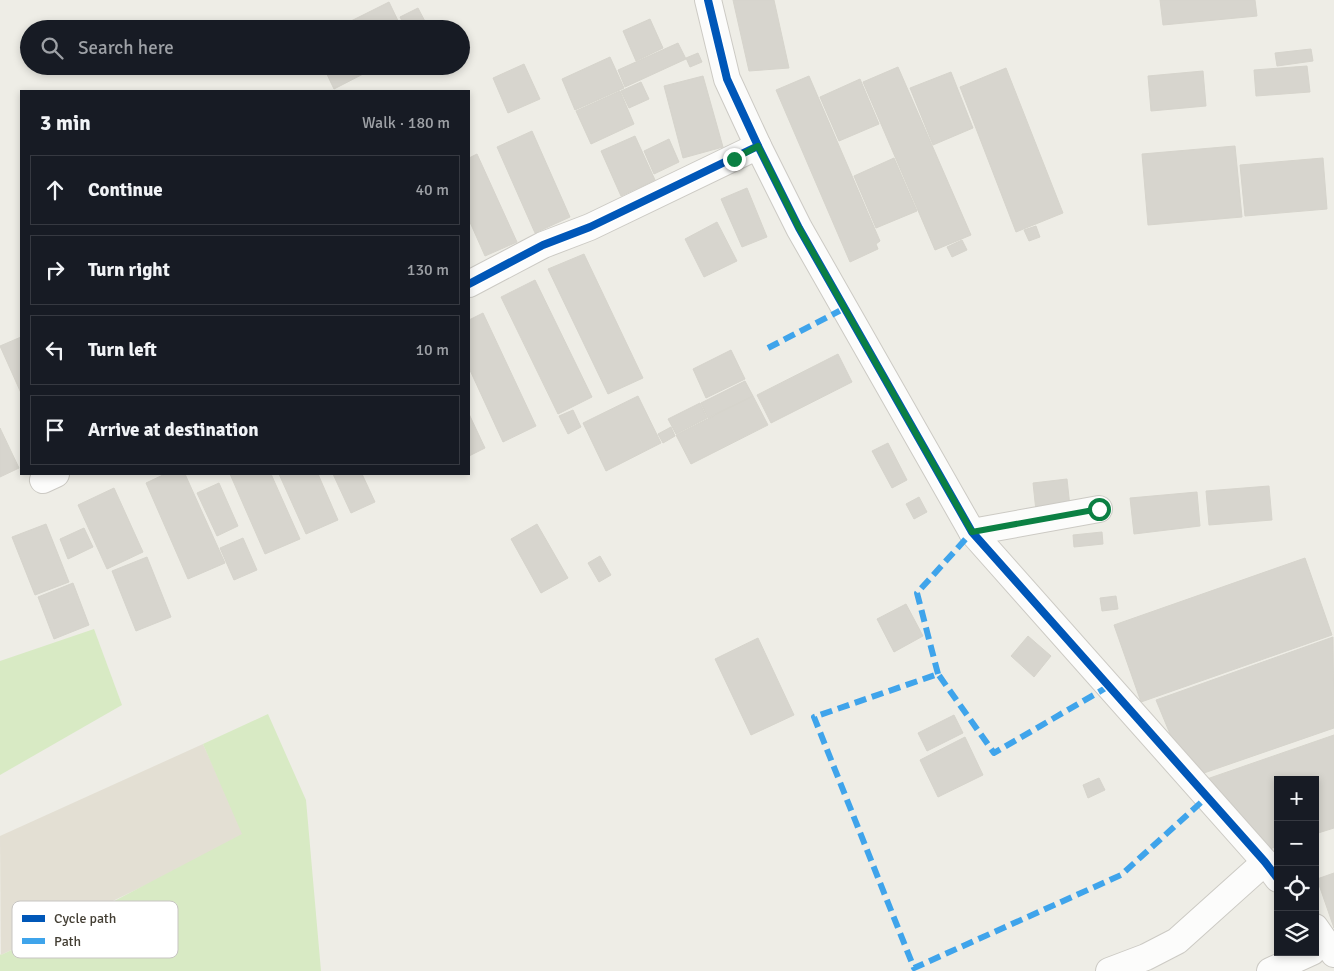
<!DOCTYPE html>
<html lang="en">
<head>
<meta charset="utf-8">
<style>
	:root { --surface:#171b24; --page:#242831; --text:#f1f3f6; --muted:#9ea1a6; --line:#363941 }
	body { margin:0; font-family:Signika,sans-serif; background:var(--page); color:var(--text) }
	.controls { position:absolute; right:15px; bottom:15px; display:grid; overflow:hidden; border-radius:0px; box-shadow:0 2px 8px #0003 }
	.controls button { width:45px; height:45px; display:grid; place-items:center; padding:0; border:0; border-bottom:1px solid var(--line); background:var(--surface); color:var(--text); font:25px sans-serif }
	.stop { position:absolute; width:15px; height:15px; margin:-11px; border:4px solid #0b8043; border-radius:50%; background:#fff }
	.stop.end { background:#0b8043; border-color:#fff; box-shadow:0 1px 5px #0008 }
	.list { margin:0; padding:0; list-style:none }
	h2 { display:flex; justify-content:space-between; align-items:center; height:65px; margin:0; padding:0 20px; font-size:21px }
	h2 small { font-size:16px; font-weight:400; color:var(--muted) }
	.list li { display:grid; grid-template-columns:32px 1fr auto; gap:15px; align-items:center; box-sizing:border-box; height:70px; margin:0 10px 10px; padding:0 10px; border:1px solid var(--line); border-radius:0px }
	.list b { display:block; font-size:19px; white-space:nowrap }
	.list em { font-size:16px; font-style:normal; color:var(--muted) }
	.icon { flex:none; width:28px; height:28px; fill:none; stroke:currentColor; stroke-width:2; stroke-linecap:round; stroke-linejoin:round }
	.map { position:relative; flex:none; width:1334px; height:971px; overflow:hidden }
	.search { position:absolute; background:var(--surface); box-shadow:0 2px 8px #0003; left:20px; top:20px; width:450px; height:55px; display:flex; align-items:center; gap:12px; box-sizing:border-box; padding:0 18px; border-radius:28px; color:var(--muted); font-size:19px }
	.panel { position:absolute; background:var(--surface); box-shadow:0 2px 8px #0003; left:20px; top:90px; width:450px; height:385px; border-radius:0px }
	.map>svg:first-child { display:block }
	.residential { fill:#e3dfd3 }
	.green { fill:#d8eac4 }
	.building { fill:#d7d5ce; stroke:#d6d4cc }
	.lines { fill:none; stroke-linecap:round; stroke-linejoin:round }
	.minor-casing { stroke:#cccac4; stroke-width:28 }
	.minor { stroke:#fcfcfb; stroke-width:26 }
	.quiet { stroke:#3fa4eb; stroke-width:6; stroke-dasharray:12 6; stroke-linecap:butt }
	.cycleway-casing { stroke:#fff; stroke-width:11 }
	.cycleway { stroke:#0057b8; stroke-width:8 }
	.route { stroke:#0b8043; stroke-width:6 }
	.key { fill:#fff; stroke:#c7c5c2; stroke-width:1 }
	.key-label { font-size:14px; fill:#433e33 }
</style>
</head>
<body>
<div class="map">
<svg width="1334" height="971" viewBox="0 0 1334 971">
	<rect width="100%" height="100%" fill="#eeede6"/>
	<polygon class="residential" points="203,744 245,837 1,955 0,836"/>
	<g class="green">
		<polygon points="94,629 122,705 0,775 0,661"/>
		<polygon points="268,714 306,800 321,971 0,971 0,954 1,955 99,909 242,834 203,744"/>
	</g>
	<g class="building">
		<polygon points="733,0 774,0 789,68 749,71"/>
		<polygon points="1160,0 1255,0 1257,16 1163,25"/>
		<polygon points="389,2 402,29 350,29 347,23"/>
		<polygon points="418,8 429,29 406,29 400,17"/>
		<polygon points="650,19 663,48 636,61 623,31"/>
		<polygon points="342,21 346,29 325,29"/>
		<polygon points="678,43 686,59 625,87 618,70"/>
		<polygon points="1311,49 1313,61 1277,66 1275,53"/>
		<polygon points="698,53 702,62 690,67 686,58"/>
		<polygon points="610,57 624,88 575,110 562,79"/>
		<polygon points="524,64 540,99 508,113 493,78"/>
		<polygon points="323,66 364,66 367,72 334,89"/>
		<polygon points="1307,66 1310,92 1256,96 1254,70"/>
		<polygon points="898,67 971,235 935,250 863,82"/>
		<polygon points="1006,68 1063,213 1016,232 960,87"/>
		<polygon points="1203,71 1206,106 1151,111 1148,76"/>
		<polygon points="951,72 973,128 933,145 910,88"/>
		<polygon points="703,76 723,147 683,158 664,86"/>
		<polygon points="809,76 880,241 876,244 878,249 850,262 776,90"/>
		<polygon points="860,79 879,124 839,141 820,97"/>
		<polygon points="641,82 649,99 629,108 621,91"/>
		<polygon points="620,91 634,124 591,144 576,111"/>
		<polygon points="532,131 570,217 535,233 497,147"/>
		<polygon points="635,136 655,180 621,196 601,151"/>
		<polygon points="669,139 679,162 654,174 644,151"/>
		<polygon points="1235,146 1242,217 1148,225 1142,154"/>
		<polygon points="477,154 517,242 485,256 469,220 469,158"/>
		<polygon points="894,158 917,211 876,228 854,176"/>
		<polygon points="1323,158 1327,209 1245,216 1240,165"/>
		<polygon points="747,188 767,237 742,247 721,199"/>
		<polygon points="717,222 737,261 704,277 685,239"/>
		<polygon points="1036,226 1040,237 1029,241 1024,230"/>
		<polygon points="962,240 967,250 952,257 947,247"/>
		<polygon points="584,254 643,378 608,394 548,269"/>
		<polygon points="535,280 592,397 558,414 501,297"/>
		<polygon points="483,313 536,426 503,442 469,368 469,320"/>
		<polygon points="21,337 21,393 0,346"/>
		<polygon points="731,350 745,379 706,398 693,369"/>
		<polygon points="838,354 852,382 771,423 757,395"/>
		<polygon points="745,381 753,396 708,418 701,403"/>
		<polygon points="638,396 661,443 606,471 583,423"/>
		<polygon points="753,396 768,425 691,464 676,435"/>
		<polygon points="700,403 707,418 676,434 668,419"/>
		<polygon points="573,410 581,427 568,434 559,416"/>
		<polygon points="469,414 485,448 469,456"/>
		<polygon points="671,427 675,436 663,443 658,434"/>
		<polygon points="0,428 19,468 0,477"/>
		<polygon points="888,443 907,480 892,488 872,451"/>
		<polygon points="165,474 185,474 225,563 188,579 146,483"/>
		<polygon points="230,474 271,474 300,539 265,554"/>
		<polygon points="279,474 318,474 338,520 306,534"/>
		<polygon points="333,474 362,474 375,502 351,513"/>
		<polygon points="1067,479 1070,507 1036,511 1033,483"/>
		<polygon points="219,483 238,526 217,536 197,493"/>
		<polygon points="1269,486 1272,520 1209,525 1206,491"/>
		<polygon points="114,488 143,552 107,569 78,505"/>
		<polygon points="1197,492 1200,526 1134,534 1130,498"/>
		<polygon points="919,497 927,512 914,519 906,504"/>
		<polygon points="46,524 69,582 35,595 12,537"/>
		<polygon points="537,524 568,578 541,593 511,539"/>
		<polygon points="84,528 93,547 68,559 60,539"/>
		<polygon points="1102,532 1103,544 1074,547 1073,535"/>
		<polygon points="243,538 257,570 234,580 220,548"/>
		<polygon points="600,556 611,575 599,582 588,563"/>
		<polygon points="147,557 171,617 136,631 112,571"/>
		<polygon points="1305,558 1332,635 1141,702 1114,625"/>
		<polygon points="73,583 89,625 54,639 38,597"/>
		<polygon points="1116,596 1118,609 1102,611 1100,598"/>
		<polygon points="906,604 923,636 894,652 877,619"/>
		<polygon points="1028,636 1051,656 1034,677 1011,656"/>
		<polygon points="1333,637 1334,728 1201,774 1173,741 1156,700"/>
		<polygon points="758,638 794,715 751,735 715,659"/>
		<polygon points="954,715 963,733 927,751 918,733"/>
		<polygon points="1334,735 1334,828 1315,834 1315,780 1278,780 1278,846 1265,851 1204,780"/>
		<polygon points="965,737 983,775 938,797 920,760"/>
		<polygon points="1099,778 1105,790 1088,798 1083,785"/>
		<polygon points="1334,873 1334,928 1317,879"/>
	</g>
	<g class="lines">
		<g class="minor-casing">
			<g id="minor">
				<polyline points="708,0 727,79 758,146 799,228 972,532 1265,862 1278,879"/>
				<polyline points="469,284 543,245 590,227 758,146"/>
				<polyline points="43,480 56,474"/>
				<polyline points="972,532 1099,509"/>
				<polyline points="1315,927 1334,954"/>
				<polyline points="1109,971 1146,957 1177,941 1265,862"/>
				<polyline points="1270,971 1312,952"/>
			</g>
		</g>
		<use href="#minor" class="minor"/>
		<g class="quiet">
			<polyline points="768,348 845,308"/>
			<polyline points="938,674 917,593 972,532"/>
			<polyline points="1109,686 994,753 938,674 814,717 914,968 1121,875 1207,797"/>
		</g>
		<g class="cycleway-casing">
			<g id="cycleway">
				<polyline points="708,0 727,79 758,146 799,228 972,532 1265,862 1278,879"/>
				<polyline points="469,284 543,245 590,227 758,146"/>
			</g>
		</g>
		<use href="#cycleway" class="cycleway"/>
	</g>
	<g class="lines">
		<polyline class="route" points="734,159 758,146 799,228 972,532 1099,509"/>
	</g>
	<rect x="12" y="901" width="166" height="57" rx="8" class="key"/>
	<rect x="22" y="915" width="23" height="7" fill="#0057b8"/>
	<rect x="22" y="938" width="23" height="6" fill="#3fa4eb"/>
	<g class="key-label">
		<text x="54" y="923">Cycle path</text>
		<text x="54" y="946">Path</text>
	</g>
</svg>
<div class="controls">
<button>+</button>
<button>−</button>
<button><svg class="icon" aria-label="locate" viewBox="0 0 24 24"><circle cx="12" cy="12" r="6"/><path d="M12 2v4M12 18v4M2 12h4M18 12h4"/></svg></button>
<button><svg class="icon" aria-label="layers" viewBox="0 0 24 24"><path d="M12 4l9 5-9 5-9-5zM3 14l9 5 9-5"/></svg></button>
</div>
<div class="stop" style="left:1099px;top:509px"></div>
<div class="stop end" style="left:734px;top:159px"></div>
<div class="search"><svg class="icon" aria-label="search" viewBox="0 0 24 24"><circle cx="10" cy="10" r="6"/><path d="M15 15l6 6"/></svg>Search here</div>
<section class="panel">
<h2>3 min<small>Walk · 180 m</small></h2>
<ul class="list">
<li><svg class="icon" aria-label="ahead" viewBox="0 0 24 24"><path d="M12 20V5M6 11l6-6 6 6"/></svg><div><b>Continue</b></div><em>40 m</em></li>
<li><svg class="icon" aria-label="right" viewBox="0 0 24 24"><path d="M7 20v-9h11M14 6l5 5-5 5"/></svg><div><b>Turn right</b></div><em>130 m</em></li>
<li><svg class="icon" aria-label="left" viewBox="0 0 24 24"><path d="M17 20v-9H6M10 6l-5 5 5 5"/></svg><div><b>Turn left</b></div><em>10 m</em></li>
<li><svg class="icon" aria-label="arrive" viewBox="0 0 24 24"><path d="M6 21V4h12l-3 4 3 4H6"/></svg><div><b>Arrive at destination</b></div></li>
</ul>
</section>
</div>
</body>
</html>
